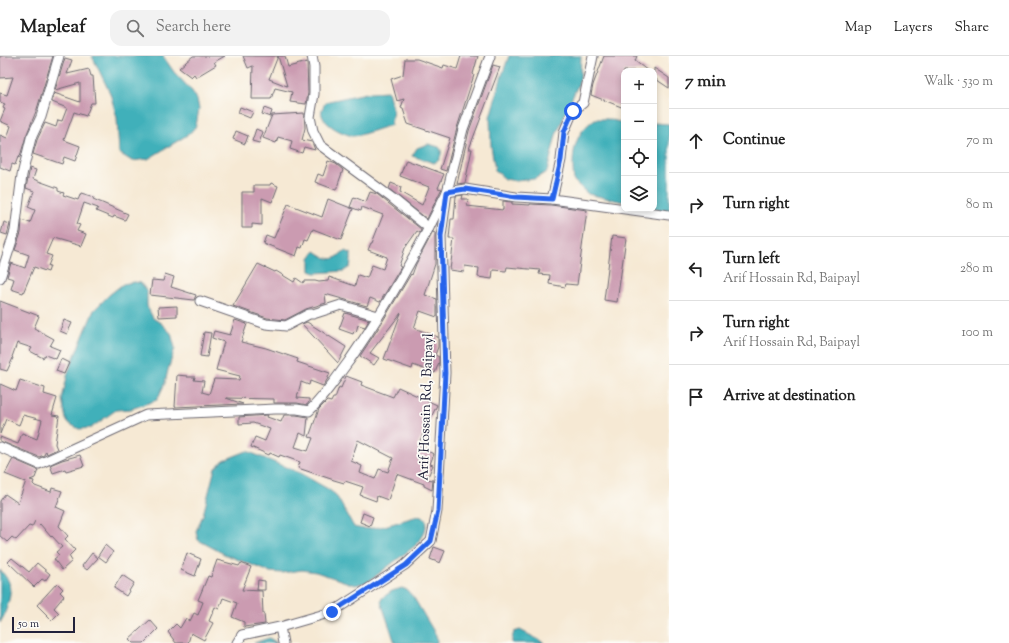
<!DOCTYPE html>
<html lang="en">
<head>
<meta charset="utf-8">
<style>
	:root { --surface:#fff; --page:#f2f2f2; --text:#222; --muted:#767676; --line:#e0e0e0 }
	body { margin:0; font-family:"Sorts Mill Goudy",serif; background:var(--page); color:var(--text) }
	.controls { position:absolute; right:12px; top:12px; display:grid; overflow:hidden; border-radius:8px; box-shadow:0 2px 6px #0003 }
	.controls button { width:36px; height:36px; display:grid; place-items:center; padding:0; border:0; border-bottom:1px solid var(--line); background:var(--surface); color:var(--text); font:20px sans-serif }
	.scale { position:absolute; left:12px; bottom:10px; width:63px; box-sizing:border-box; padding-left:4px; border:2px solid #22223b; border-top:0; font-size:11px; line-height:14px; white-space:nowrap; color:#22223b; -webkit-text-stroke:3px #fdfcf7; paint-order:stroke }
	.stop { position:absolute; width:12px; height:12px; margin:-9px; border:3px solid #2563eb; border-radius:50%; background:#fff }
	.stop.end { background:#2563eb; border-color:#fff; box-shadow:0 1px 4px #0008 }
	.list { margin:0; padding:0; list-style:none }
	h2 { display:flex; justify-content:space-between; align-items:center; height:52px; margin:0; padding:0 16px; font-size:17px }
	h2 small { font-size:13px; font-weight:400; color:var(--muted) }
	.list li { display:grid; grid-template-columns:26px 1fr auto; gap:12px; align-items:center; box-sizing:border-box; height:64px; padding:0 16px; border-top:1px solid var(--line) }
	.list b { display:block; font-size:15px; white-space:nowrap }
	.list p { margin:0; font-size:13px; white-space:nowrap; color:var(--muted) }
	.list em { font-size:13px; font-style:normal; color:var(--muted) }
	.icon { flex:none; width:22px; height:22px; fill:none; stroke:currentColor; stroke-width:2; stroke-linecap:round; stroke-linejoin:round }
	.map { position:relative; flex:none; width:669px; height:587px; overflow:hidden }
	header { display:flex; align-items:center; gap:24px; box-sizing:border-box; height:56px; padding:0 20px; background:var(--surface); border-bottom:1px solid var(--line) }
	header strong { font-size:19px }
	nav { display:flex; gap:22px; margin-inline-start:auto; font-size:14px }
	.search { width:280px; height:36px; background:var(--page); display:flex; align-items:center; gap:10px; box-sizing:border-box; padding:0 14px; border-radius:12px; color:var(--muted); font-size:15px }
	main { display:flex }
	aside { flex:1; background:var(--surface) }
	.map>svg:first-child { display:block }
	.water { fill:#40b0ba; stroke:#31697a }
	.building { fill:#cb9bb1; fill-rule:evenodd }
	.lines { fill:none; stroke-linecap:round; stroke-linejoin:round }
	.minor-casing { stroke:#6c6871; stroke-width:11 }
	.minor { stroke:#fff; stroke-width:9 }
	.route { stroke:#2563eb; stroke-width:5 }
	.labels { text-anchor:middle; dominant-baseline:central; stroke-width:3.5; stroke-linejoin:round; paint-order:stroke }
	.street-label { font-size:14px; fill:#22223b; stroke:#fdfcf7 }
</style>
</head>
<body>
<header>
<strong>Mapleaf</strong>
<div class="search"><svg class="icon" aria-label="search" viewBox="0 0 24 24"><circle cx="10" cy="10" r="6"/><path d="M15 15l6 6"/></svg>Search here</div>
<nav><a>Map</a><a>Layers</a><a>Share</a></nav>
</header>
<main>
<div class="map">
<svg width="669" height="587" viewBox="0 0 669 587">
	<rect width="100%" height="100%" fill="#fdfcf7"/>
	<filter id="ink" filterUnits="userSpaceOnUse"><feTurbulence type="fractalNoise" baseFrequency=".025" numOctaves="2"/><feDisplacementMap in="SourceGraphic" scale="8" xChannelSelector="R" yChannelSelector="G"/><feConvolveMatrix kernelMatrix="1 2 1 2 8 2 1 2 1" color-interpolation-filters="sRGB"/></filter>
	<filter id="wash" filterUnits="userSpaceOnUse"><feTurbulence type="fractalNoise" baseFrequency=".012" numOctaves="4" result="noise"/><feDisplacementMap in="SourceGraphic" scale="16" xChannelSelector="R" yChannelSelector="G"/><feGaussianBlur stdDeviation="0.9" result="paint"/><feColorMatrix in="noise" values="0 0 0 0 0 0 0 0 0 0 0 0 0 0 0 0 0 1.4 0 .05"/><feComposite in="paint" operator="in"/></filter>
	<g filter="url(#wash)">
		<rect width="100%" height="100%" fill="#f6e9d4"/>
		<g class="water">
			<polygon points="92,0 163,0 174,16 192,35 197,43 199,53 196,70 189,78 148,103 132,105 119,97 117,62 110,37"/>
			<polygon points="509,0 581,0 580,24 556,79 547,116 534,123 516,125 505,123 495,114 491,90 490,61 502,19"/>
			<path d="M388,35L393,54L391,69L389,70C379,72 361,80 353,80C342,78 315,65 323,51C325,47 325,46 329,45L371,36Z"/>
			<path d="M595,63H608L624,67V146L588,138L574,125C572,108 572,88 583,74C586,70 591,66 595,63Z"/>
			<polygon points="654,67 669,68 669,156 654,153"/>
			<path d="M428,88L439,91C443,95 441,99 439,104L434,107L412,100L417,92Z"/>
			<path d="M315,195C321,199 330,206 337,201C340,199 342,196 345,195L351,198V205L350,211L344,215L315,217L310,215V202Z"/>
			<polygon points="134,226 141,227 147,236 147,250 153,262 162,268 171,277 175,292 168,314 165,327 157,344 131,353 116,354 91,372 79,373 68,367 66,363 62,343 68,316 94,254 109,239 123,228"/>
			<path d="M247,395L300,417L328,433L336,439L354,471C372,477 399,465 418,460L424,462L427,466L425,475L416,489L368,526L355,529L316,516L302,514L282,517L270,516L226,499L198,484L196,475L203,459L215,412L224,404Z"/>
			<path d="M0,514C3,517 6,521 8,524C14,536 6,556 0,567Z"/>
			<polygon points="402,532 407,534 414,542 436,579 437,587 395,587 381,546 382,542 392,535"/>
			<polygon points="520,574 545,587 512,587 512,582 514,576"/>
			<polygon points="269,582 277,587 254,587"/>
		</g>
		<g id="blocks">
			<g class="building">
				<polygon points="0,0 53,0 37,53 26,80 21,97 19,102 18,101 15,109 12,108 10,115 0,111 0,79 7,82 11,70 0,65 5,53 3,52 5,48 0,46 0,37 7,39 13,21 0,22"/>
				<polygon points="193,0 225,0 214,6 216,9 196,21 194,18 191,21 179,12"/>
				<polygon points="243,0 278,0 269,23 287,30 278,0 285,0 288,11 307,6 308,37 306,48 290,46 292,36 275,32 271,43 252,43 253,10 248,12"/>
				<polygon points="461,0 478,0 473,18 474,19 457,72 446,115 440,113 450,82 408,68 403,53 401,52 404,43 397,45 391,23 403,19 405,3 417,3 443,12 444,9 457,13"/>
				<polygon points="604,0 637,0 635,5 648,15 624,15 624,52 591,39 593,29"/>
				<polygon points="65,2 72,4 67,18 89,13 91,20 93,20 95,47 91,47 86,60 74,56 64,84 80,90 75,105 64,101 62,108 33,98 37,84 45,67 56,71 58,64 62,65 67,52 52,46 54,37 80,46 80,27 55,34"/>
				<polygon points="493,9 500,11 469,93 472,93 465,127 457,128 469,75"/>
				<polygon points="654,12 669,22 669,32 654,22"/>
				<polygon points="240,51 253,56 250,62 238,57"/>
				<polygon points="264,52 272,55 270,61 262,58"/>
				<polygon points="304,57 305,72 302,84 312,86 315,94 304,91 302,97 290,93 292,85 278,81 276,87 263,82 272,59"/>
				<polygon points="256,73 263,76 259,87 252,85"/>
				<polygon points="236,75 248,80 245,88 233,83"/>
				<polygon points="406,104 444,118 438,132 442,133 441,134 427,163 389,133 391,127 401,131 400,136 422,149 429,131 400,120"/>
				<polygon points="328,105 336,108 343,114 336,134 315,126 318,118 323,120"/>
				<polygon points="30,112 36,114 33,123 58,132 58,135 64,137 63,139 78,144 81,137 94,141 93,143 128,158 125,164 114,160 113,162 96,155 98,152 84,147 77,168 80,169 77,175 86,178 81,190 53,182 46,198 52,200 48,210 50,210 48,216 34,211 23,237 11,233 14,223 7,221 11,207 25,212 29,199 15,194 21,177 22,164 30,167 35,154 28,151 34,135 26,132"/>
				<polygon points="271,127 278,130 272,146 262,142 262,169 252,168 252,172 242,172 242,136 254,136 254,129 270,129"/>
				<polygon points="370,136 377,138 388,147 421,173 420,177 417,175 405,192 399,210 401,211 380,246 370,242 367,250 325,238 326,247 306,253 285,264 267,262 233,250 258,208 275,216 276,215 294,226 296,222 303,227 304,225 315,225 319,226 328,225 329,221 355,230 358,219 367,222 372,209 383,213 387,201 368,194 371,187 372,187 383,159 362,151 361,155 350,151 354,141 366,146"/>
				<polygon points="463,139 462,143 468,143 467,150 503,154 503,145 512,146 512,148 530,149 530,148 551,149 587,154 577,229 566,228 565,231 549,228 550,219 539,218 540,214 507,211 506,215 493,214 492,223 478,221 479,212 465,210 464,216 450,214 454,183 449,183 451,163 454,163 456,140"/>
				<polygon points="328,143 353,153 341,184 313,173 308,184 305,183 302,192 299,191 296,200 263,187 266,179 274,182 288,148 322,161"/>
				<polygon points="4,166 10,168 7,179 1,177"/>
				<polygon points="433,176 435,177 435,208 425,239 437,243 437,261 420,255 414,272 438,281 438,291 435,299 439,301 439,306 435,317 413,309 412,313 384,303 401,257 370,297 379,302 374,309 360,300 381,268 411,218 412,219 416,208"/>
				<polygon points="612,180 626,182 617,246 604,244"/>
				<polygon points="165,218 174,221 171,231 196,239 194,244 150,239 152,224 163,225"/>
				<polygon points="0,245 39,260 34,272 54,283 50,290 60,294 56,303 45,299 43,302 30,295 32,292 17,287 12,301 13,302 7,315 0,313"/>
				<polygon points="177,250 177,260 159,261 158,251"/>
				<polygon points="345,257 369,264 365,271 358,269 356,276 354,275 353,278 339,273"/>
				<polygon points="64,264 72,267 67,278 60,275"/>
				<polygon points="235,264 247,268 241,286 266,292 298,303 297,306 330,317 327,324 323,330 310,325 309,329 301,326 297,342 309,343 309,346 307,349 297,347 274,347 274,343 226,342 243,348 175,351 177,319 187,320 187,321 195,321 194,324 204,325 202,336 209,338 214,323 239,324 240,320 216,314 224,286 212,282 214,275 230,279"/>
				<polygon points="307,266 346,291 338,307 302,268"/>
				<polygon points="204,276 211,277 207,301 200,300"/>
				<polygon points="61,303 69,307 64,318 56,315"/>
				<path d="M346,320L362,326L361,329L393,341L398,331L437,349L417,391L434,398L430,408L433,409L427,423L433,424L432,434L424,430V428L397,418L388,444L377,440L376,445L360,439L363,431L345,425L344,427L334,424L298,412L300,406L280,399L279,401L270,397L269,399L251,391L255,381L265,385L270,373L253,367L239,368V361L268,359L267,361L281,366L284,359H296L308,361L306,380L300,377L295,391L308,395L313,382L309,381L319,353L327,345L331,346L333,342H335L339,331L341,332ZM358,384L393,402L388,416L379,413L375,423L360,417L362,410L351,405Z"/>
				<polygon points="20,324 45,332 44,338 57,342 52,359 59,360 55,388 57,393 47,398 46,395 44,399 39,401 0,385 0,381 18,388 22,377 37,383 42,364 23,359 19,369 6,363 0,378 0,328 16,335"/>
				<polygon points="80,399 84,410 66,415 65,413 53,417 50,409 62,404"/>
				<polygon points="13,403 38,414 35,422 30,424 34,425 33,428 35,430 51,436 52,432 62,435 56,451 65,455 59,470 68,480 65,483 75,494 69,500 72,505 62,514 54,503 59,499 56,496 62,491 52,480 51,481 40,468 39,469 35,465 32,471 29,470 16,484 12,481 7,486 0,480 0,445 5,438 18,447 26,425 25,426 5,418"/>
				<polygon points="363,457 373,461 370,470 360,466"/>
				<polygon points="105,489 113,496 106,506 98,500"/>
				<polygon points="434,491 445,495 440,507 430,503"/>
				<polygon points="92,497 98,502 87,514 82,510"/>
				<polygon points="187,497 201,503 195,520 181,514"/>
				<polygon points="12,502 29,516 37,507 50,518 45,525 42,523 34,531 8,506"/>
				<polygon points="217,504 239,510 241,507 251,511 242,534 262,535 263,558 264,558 265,568 244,571 244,566 232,561 237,547 223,542 219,553 215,551 209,565 213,567 204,584 191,577 188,587 176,587 168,576 176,568 180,572 186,562 190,565 194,557 198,559 203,546 198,544 208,520 211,521"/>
				<polygon points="122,519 134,527 126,540 114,532"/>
				<polygon points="258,524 265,525 265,534 257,534"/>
				<polygon points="57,527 63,533 60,536 64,540 54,552 59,557 52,564 37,549"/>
				<polygon points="150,564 158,573 144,587 133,587 129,583"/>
			</g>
		</g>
	</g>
	<g filter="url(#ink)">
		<use href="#blocks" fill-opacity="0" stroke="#6c6871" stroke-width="1"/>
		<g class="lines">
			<g class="minor-casing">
				<g id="minor">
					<polyline points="312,0 314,11 314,38 310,61 313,75 320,89 392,142 429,172"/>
					<polyline points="552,143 561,104 564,76 573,55 583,47 593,0"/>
					<polyline points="0,222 15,175 22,119 31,82 41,61 59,0"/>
					<polyline points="200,245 266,268 286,270 309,258 313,258 341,249 378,260"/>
					<path d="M0,391L39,408L146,359L275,353H297L309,355C325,340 336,322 349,305C386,252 418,195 447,136L465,133L516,141L552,143L669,159"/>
					<polyline points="280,571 283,587"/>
					<polyline points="237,587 242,579 280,571 332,556 405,509 431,485 437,455 445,317 441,181 447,136 463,73 490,0"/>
				</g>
			</g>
			<use href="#minor" class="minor"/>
		</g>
	</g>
	<g class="lines" filter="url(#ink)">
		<polyline class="route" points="332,556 406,509 431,485 438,455 445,317 441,181 447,136 465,133 516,141 552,143 561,104 564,76 573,55"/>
	</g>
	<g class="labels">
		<g class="street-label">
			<text transform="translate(427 351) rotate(-88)">Arif Hossain Rd, Baipayl</text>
		</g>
	</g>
</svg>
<div class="controls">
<button>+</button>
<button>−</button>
<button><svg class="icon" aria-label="locate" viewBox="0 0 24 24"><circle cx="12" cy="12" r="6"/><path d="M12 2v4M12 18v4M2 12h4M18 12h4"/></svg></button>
<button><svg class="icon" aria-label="layers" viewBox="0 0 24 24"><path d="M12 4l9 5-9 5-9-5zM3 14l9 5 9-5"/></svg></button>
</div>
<div class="scale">50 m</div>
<div class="stop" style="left:573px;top:55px"></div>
<div class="stop end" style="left:332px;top:556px"></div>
</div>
<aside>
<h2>7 min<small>Walk · 530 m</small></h2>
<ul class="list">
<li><svg class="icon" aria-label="ahead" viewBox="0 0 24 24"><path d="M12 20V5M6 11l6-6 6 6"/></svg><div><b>Continue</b></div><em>70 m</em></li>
<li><svg class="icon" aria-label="right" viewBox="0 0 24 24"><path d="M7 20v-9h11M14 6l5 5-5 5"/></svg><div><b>Turn right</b></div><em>80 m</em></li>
<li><svg class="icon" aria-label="left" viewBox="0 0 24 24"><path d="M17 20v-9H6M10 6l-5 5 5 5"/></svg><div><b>Turn left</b><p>Arif Hossain Rd, Baipayl</p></div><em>280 m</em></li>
<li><svg class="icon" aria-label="right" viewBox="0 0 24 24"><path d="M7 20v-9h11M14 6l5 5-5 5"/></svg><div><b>Turn right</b><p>Arif Hossain Rd, Baipayl</p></div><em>100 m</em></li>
<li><svg class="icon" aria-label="arrive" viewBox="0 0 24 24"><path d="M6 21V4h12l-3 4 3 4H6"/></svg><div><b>Arrive at destination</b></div></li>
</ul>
</aside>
</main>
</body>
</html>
